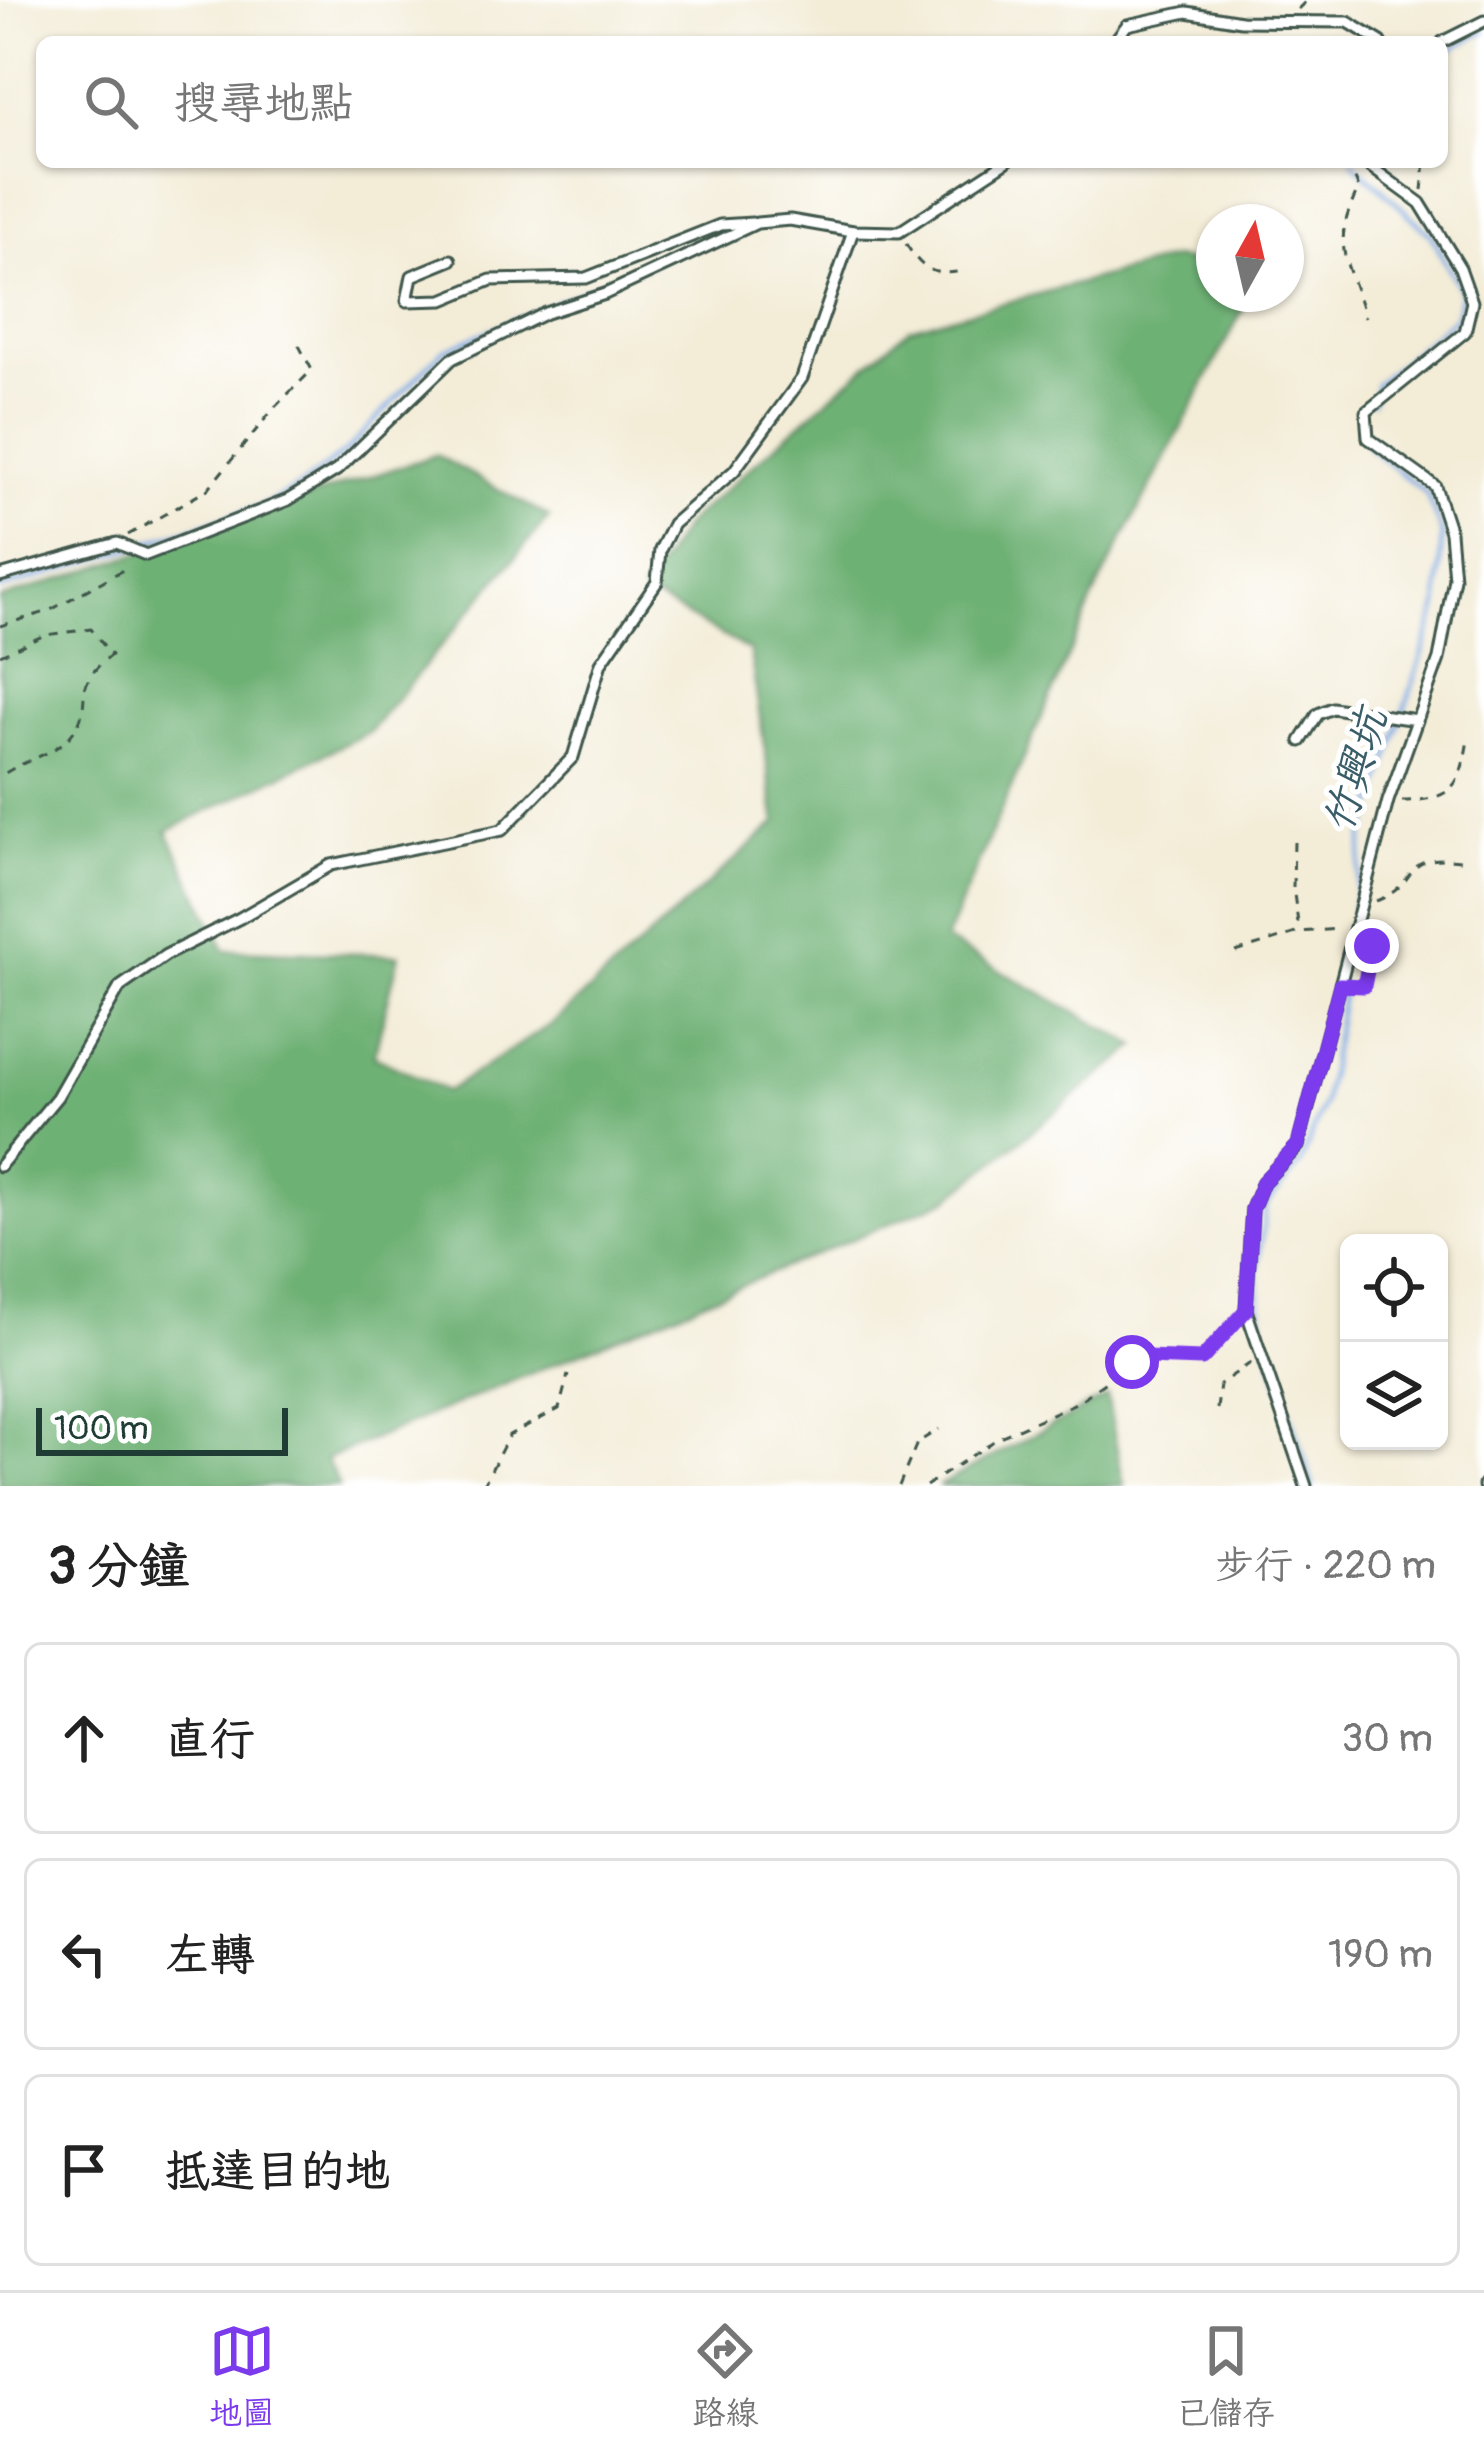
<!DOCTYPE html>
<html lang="zh-TW">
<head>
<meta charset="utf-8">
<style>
	:root { --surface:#fff; --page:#f6f6f6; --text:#222; --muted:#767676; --line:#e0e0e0; --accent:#7c3aed }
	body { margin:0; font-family:Pangolin,"LXGW WenKai TC",sans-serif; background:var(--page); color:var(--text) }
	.controls { position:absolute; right:36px; bottom:36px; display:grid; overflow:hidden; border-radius:18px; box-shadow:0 3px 9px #0004 }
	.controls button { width:108px; height:108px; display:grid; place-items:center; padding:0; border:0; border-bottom:3px solid var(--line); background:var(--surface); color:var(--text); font:60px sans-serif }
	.compass { position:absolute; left:1196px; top:204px; width:108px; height:108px; border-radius:50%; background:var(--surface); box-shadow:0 3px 9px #0004; rotate:8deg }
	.scale { position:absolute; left:36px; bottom:30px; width:252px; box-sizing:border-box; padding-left:12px; border:6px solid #1f3d34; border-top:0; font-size:33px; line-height:42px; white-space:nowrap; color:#1f3d34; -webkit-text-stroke:9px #fff; paint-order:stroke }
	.stop { position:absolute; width:36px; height:36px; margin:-27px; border:9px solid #7c3aed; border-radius:50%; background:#fff }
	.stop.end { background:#7c3aed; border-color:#fff; box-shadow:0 3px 12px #0008 }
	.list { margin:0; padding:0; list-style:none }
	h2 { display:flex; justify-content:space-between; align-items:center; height:156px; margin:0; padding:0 48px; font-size:51px }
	h2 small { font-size:39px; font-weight:400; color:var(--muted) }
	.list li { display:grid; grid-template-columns:78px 1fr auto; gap:36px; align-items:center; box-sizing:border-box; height:192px; margin:0 24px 24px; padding:0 24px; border:3px solid var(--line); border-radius:18px }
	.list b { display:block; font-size:45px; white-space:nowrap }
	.list em { font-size:39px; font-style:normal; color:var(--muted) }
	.icon { flex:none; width:66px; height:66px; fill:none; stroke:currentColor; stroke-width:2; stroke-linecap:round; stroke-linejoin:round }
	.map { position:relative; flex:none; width:1484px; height:1486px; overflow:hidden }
	.search { position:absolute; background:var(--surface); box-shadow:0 3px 9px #0004; left:36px; right:36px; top:36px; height:132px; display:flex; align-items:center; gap:30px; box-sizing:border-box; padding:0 42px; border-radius:18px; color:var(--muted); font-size:45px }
	.sheet { height:804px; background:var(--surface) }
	nav { display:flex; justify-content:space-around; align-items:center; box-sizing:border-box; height:168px; border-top:3px solid var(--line); background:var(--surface); font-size:33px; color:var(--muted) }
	nav a { display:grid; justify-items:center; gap:6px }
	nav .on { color:var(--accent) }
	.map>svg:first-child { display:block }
	.forest { fill:#6eb174; stroke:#467754; stroke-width:3 }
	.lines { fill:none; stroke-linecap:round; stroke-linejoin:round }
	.stream { stroke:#7aaae4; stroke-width:4.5 }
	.lane-casing { stroke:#3f574c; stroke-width:15 }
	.path { stroke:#3f574c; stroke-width:3; stroke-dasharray:9 9; stroke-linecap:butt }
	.lane { stroke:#fff; stroke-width:9 }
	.route { stroke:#7c3aed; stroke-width:15 }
	.labels { text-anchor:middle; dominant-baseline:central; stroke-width:10; stroke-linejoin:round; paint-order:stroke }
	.water-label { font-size:42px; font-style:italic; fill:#3a5e69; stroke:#fff }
</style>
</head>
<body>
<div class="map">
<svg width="1484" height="1486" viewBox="0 0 1484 1486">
	<rect width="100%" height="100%" fill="#fff"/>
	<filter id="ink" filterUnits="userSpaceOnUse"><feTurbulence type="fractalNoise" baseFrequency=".00833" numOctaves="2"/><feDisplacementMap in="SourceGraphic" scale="24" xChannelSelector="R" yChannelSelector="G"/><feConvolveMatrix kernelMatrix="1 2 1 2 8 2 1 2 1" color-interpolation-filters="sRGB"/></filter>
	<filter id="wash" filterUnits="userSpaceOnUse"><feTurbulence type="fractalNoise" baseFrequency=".004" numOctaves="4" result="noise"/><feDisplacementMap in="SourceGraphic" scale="48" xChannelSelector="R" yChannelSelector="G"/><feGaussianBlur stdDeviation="2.7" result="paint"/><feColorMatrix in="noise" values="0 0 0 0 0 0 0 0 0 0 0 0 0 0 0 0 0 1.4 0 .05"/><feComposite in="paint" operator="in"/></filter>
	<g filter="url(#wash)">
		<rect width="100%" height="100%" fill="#f3ecd7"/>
		<g class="forest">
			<polygon points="1174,258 1214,266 1214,294 1251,294 1097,589 945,940 1137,1046 948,1199 326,1459 339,1486 0,1486 0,599 436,455 549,517 369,732 167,831 225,950 399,955 374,1056 447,1091 553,1023 776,823 750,651 642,591 687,523 909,328"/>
			<polygon points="1107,1396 1124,1486 938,1486"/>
		</g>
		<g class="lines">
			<g class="stream">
				<polyline points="1442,54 1484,32"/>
				<polyline points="1352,162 1430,234 1462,292 1456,317 1376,384 1372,402"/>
				<polyline points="0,589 263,506 302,485 346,451 443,350 716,235"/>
				<polyline points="1353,920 1364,836 1438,606 1442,533 1426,493 1369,448 1364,430"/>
				<polyline points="1313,1486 1263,1332 1257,1273 1266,1206 1301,1163 1324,1102 1344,985"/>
			</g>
		</g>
	</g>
	<g filter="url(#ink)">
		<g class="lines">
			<g class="lane-casing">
				<g id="lane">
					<polyline points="1114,42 1127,25 1187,12 1241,21 1348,22 1381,42"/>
					<polyline points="1442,42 1484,21"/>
					<polyline points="451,260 412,276 407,301 443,300 491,280 586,278 720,225 752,223"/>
					<polyline points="0,576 117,543 146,555 288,500 337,470 452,359 546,313 605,294 757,223 790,220 853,231 899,232 1006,162"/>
					<polyline points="1301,741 1318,714 1332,708 1417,720"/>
					<polyline points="0,1166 57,1097 120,987 166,955 240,918 331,865 502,830 573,757 601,663 657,582 660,550 673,524 734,471 802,378 853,231"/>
					<polyline points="1306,1486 1246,1310 1252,1209 1263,1182 1298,1146 1388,801 1439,659 1454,578 1450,532 1435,486 1368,438 1366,412 1465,332 1472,302 1460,268 1420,203 1364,162"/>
					<polyline points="1484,1486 1484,1485"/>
				</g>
			</g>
			<g class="path">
				<polyline points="1298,9 1307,0"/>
				<path d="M1348,162L1359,188C1329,248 1348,258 1365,317"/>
				<polyline points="1422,190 1425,162"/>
				<path d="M906,244C923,271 932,276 963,271"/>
				<polyline points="128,535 207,490 275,407 312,370 296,340"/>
				<polyline points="0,626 49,611 130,566"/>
				<path d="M0,655L45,635L91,629L111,655C68,689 95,700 74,731C57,756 22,759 0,777"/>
				<path d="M1402,801C1454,800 1460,786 1468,740"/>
				<polyline points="1294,842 1293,887 1299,930"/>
				<path d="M1376,901C1423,883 1398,853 1460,860"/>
				<polyline points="1236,952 1299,932 1339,929"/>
				<polyline points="1354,986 1364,986 1372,946"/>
				<polyline points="1217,1409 1220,1384 1252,1362"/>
				<polyline points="483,1486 509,1435 559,1409 568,1375"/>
				<polyline points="899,1486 917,1443 939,1429"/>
				<polyline points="926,1486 1000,1437 1078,1402 1133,1362 1146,1357 1202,1359 1237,1321"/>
			</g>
			<use href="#lane" class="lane"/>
		</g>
	</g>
	<g class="lines" filter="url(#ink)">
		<polyline class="route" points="1132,1362 1146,1357 1202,1359 1246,1310 1252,1209 1263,1182 1298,1145 1340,985 1364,986 1372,946"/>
	</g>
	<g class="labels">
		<g class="water-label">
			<text transform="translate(1356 771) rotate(-73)">竹興坑</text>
		</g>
	</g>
</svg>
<div class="controls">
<button><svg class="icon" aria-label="locate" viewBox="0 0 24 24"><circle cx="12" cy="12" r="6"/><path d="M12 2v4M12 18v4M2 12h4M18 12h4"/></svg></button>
<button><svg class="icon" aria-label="layers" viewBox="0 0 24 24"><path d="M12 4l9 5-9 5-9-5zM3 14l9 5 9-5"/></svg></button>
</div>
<svg class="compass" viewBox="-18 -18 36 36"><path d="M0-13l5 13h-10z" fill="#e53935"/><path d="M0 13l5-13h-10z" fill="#767676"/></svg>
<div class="scale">100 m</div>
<div class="stop" style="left:1132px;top:1362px"></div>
<div class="stop end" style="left:1372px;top:946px"></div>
<div class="search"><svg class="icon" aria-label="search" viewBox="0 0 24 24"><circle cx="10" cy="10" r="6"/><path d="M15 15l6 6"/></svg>搜尋地點</div>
</div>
<section class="sheet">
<h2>3 分鐘<small>步行 · 220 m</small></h2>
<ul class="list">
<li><svg class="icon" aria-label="ahead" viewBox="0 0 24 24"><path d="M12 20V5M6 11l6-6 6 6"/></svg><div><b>直行</b></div><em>30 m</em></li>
<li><svg class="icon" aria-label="left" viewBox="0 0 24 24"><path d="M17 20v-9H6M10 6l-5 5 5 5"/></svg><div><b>左轉</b></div><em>190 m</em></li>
<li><svg class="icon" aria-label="arrive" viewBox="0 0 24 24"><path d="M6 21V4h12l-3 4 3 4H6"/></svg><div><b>抵達目的地</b></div></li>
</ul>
</section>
<nav>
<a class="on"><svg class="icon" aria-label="map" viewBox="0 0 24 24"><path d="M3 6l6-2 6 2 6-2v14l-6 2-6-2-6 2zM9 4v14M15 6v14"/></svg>地圖</a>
<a><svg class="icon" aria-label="directions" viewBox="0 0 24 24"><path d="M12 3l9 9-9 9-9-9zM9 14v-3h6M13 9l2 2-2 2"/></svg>路線</a>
<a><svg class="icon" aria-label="saved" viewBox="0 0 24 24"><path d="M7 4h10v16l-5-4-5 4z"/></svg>已儲存</a>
</nav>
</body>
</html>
